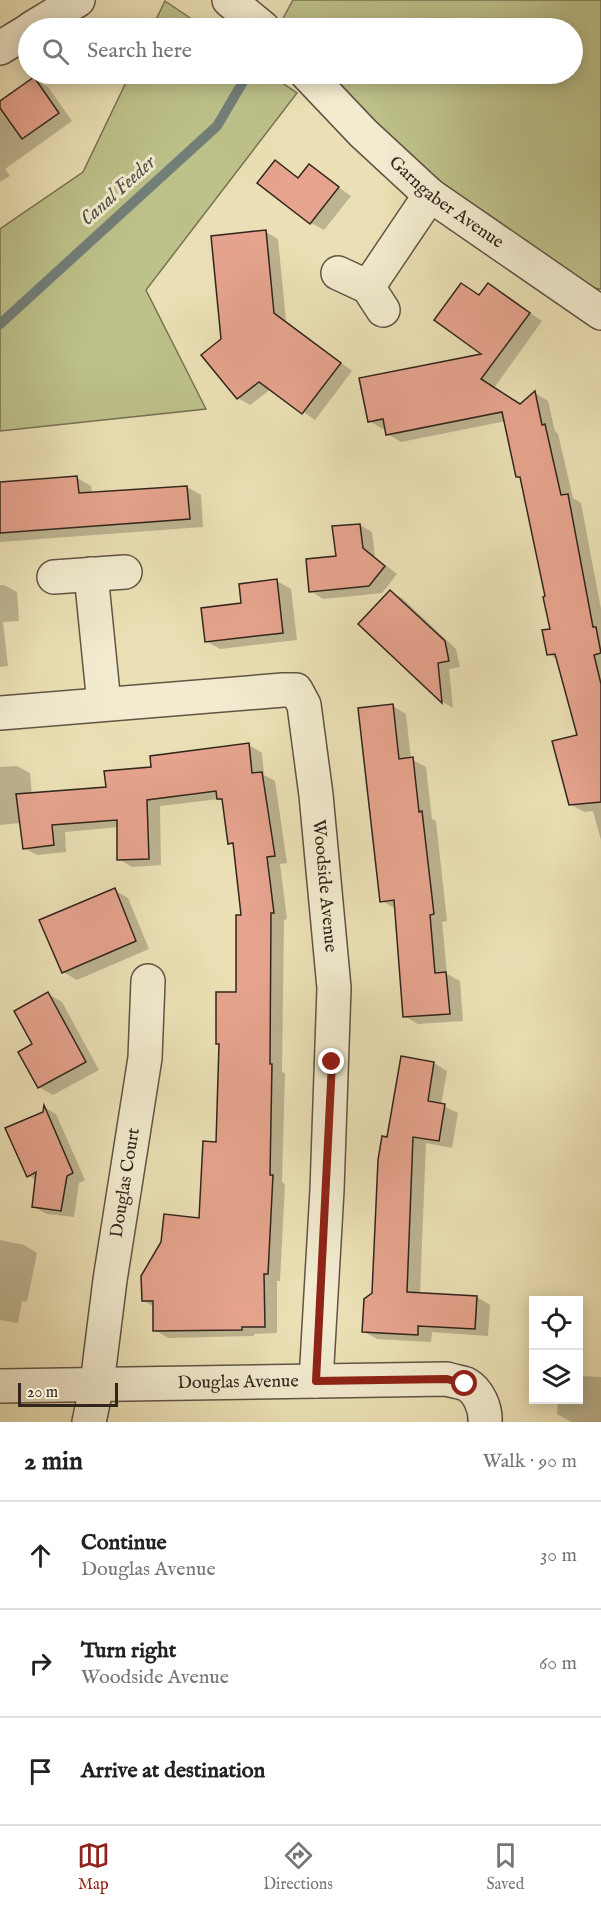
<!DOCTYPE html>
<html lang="en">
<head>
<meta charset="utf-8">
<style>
	:root { --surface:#fff; --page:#f6f6f6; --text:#222; --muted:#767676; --line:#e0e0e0; --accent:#8f2418 }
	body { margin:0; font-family:"IM FELL English",serif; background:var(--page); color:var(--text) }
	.controls { position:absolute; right:18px; bottom:18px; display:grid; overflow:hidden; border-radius:0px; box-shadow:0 3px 15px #0003 }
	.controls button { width:54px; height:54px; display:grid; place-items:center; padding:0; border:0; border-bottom:2px solid var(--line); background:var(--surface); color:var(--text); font:30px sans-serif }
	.scale { position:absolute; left:18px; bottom:15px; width:100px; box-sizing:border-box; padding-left:6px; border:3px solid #32251d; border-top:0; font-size:16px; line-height:21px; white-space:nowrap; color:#32251d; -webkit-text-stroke:4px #f2ebcf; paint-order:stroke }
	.stop { position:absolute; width:18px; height:18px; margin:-14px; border:4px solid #8f2418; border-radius:50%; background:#fff }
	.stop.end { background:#8f2418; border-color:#fff; box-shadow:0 2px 6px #0008 }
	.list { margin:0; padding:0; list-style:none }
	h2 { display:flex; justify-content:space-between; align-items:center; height:78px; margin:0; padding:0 24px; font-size:26px }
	h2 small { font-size:20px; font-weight:400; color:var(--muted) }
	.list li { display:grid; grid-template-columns:39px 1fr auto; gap:18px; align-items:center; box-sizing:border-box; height:108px; padding:0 24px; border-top:2px solid var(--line) }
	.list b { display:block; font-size:22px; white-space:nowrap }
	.list p { margin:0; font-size:20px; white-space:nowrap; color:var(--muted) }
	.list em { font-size:20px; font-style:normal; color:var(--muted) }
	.icon { flex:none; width:33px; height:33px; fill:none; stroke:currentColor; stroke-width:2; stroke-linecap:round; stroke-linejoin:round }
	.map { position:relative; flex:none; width:601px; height:1422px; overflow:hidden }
	.search { position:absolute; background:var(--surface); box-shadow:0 3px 15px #0003; left:18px; right:18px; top:18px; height:66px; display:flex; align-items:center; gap:15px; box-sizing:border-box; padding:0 21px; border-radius:33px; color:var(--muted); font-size:22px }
	.sheet { height:402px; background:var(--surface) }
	nav { display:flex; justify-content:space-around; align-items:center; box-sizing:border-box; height:84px; border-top:2px solid var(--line); background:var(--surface); font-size:16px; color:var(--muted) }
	nav a { display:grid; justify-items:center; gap:3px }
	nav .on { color:var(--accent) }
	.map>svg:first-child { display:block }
	.green { fill:#bdc18a; stroke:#787354; stroke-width:1.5 }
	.shadow { fill:#0003 }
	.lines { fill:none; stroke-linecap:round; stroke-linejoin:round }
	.stream { stroke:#727f79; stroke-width:10 }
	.building { fill:#e6a48e; stroke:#32251d; stroke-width:1.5 }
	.minor-casing { stroke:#605443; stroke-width:36 }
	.minor { stroke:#f2ebcf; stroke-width:33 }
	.route { stroke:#8f2418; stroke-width:8 }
	.labels { text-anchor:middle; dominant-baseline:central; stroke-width:6; stroke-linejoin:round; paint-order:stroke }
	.street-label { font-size:18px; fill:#32251d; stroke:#f2ebcf }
	.water-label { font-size:20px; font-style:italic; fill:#52524b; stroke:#f2ebcf }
</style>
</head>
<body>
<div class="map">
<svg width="601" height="1422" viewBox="0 0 601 1422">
	<rect width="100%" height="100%" fill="#ebe0b5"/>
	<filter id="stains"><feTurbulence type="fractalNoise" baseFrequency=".00333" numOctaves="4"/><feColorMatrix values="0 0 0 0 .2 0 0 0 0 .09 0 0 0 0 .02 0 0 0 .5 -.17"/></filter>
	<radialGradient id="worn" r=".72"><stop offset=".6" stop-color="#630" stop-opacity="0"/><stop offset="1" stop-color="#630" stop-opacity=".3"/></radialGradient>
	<g class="green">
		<polygon points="293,0 601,0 601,289 584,287 436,188 329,74 572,74 572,28 287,28 281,22"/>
		<polygon points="165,1 205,28 152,28"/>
		<polygon points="130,74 269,74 297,93 146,290 206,409 0,431 0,229 83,172"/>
	</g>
	<g class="shadow">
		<polygon points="34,79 48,87 72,121 5,169 10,176 0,182 0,103"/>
		<polygon points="275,162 300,178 309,166 351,196 324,230 311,223 259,183"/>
		<polygon points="266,232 278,239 286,321 352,371 315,420 271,389 250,405 238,398 222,339"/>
		<polygon points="462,285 480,296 489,285 542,321 494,388 520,405 535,393 548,401 555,431 558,434 573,498 581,503 601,609 601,840 593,811 584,812 570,804 579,736 559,660 548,654 552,630 547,597 522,479 518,476 506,421 401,442 388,434 386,428 383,429 369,421 485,355"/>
		<polygon points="77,478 91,486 92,494 187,487 201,495 203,527 0,542 0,483"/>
		<polygon points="360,525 372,532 375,557 397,574 382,593 323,599 311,591"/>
		<polygon points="277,581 291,589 297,640 220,649 206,641 242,605"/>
		<polygon points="0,585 4,585 17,592 19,621 3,622 8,666 0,667"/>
		<polygon points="391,592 402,598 456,649 460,667 449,669 453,708 443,702 360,624"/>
		<polygon points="393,706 406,714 411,759 426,767 432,819 436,821 447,921 442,922 447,974 460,981 463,1021 418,1024 404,1016 396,909 382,901"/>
		<polygon points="249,745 262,753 264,775 275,781 287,863 280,864 287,919 284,920 282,1072 285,1073 282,1182 285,1184 280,1281 277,1281 277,1333 254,1334 254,1336 168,1338 155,1330 154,1307 143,1300 200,1220 218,1143 237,993 243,916 235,846 230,843 224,802 219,799 160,806 161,865 132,867 119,859 119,827 65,832 66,852 37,855 24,848 21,823 0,825 0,767 17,766 30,773 32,795 107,788 153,768"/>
		<polygon points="114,890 128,898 149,949 77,980 63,972"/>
		<polygon points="48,994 62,1002 99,1070 53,1095 39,1087 35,1045"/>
		<polygon points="434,1063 447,1071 441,1105 458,1113 452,1148 426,1143 420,1294 477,1297 490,1305 488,1336 432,1332 431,1342 377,1339 363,1331 374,1294 389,1139"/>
		<polygon points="45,1108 56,1114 85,1180 79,1183 74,1217 47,1214 34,1207 37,1181 28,1175"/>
		<polygon points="0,1240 24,1245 37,1253 27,1302 22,1301 18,1323 0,1320"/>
		<polygon points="578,1376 601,1377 601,1422 571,1422 557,1414 558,1400 578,1400"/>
	</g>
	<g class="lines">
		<polyline class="stream" points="0,324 217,126 247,75"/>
	</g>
	<g class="building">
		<polygon points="34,77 59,113 22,139 0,108 0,101"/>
		<polygon points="275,160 298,178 309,164 339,187 310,224 257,183"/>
		<polygon points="266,230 274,313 341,363 302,414 259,382 237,399 201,355 221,339 211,236"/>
		<polygon points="461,283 479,295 488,283 530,313 481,379 520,404 535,391 542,425 545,424 561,495 568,494 593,627 596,627 601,653 594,655 601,684 601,802 569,805 552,741 577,735 555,654 547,655 542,630 550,629 543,597 545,596 520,477 516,477 502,412 386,435 383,419 368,422 359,378 481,354 434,320"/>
		<polygon points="77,476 79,493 187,486 190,519 0,533 0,482"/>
		<polygon points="360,524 363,548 385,566 369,586 309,592 306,559 336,556 332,526"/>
		<polygon points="277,579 283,633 205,642 201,608 241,603 239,584"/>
		<polygon points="390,590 445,641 449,661 438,663 442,703 358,624"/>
		<polygon points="393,704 399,759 413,757 419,812 422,811 434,914 430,915 435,973 446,972 450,1014 403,1017 394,900 380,902 358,708"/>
		<polygon points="249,743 252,773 262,772 275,856 267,857 274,913 271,913 270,1064 272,1064 270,1175 273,1175 268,1274 264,1274 265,1327 242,1327 242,1330 153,1331 153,1301 142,1301 141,1276 161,1242 164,1214 199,1218 203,1141 216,1142 219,1044 216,1044 216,992 236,992 236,915 241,915 233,843 228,844 222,799 217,799 216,791 147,800 149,859 117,860 117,820 52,825 54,845 23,849 16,794 106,787 104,771 151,767 150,756"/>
		<polygon points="115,888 136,941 62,973 39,920"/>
		<polygon points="48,992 86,1062 38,1088 18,1052 32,1044 14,1011"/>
		<polygon points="401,1056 434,1062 428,1101 445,1104 439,1141 413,1137 407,1292 477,1296 475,1329 418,1326 418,1335 362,1332 364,1299 372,1293 378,1160 382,1136 387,1137"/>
		<polygon points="44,1105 73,1173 67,1176 61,1211 32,1207 36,1172 27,1177 5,1128 43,1112"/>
	</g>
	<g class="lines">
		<g class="minor-casing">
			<g id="minor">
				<polyline points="229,0 263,28"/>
				<polyline points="32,28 78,0"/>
				<polyline points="0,48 28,31"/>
				<path id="s1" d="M307,74L363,133L430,195L601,313"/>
				<polyline points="338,273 368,287 383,310"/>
				<polyline points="368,287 430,195"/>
				<polyline points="91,574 104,704"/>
				<polyline points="54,577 125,572"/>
				<path id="s2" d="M0,713L283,690H296L304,705L316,795L334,988L327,1190L316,1381"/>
				<path id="s3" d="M0,1386L447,1379C453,1381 460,1382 466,1384C479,1391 486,1409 485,1422"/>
				<path id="s4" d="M89,1422L97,1384L110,1280L145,1058L148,981"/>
			</g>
		</g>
		<use href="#minor" class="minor"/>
	</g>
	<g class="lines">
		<polyline class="route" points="332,1062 316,1381 447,1379 465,1384"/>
	</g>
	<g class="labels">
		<g class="street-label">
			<text stroke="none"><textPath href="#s1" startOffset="190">Garngaber Avenue</textPath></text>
			<text stroke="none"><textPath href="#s2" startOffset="496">Woodside Avenue</textPath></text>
			<text stroke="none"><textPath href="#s4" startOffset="242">Douglas Court</textPath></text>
			<text stroke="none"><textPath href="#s3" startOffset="238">Douglas Avenue</textPath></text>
		</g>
		<g class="water-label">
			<text transform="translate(118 191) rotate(-42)">Canal Feeder</text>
		</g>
	</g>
	<rect width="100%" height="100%" filter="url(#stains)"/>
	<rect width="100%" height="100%" fill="url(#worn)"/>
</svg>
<div class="controls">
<button><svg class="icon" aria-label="locate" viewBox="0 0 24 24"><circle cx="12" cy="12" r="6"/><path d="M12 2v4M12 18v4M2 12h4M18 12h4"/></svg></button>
<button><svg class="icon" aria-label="layers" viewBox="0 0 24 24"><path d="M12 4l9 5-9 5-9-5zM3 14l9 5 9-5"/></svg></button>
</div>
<div class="scale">20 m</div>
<div class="stop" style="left:465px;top:1384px"></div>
<div class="stop end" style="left:332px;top:1062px"></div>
<div class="search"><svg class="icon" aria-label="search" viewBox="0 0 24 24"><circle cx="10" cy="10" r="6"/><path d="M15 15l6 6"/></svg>Search here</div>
</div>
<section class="sheet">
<h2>2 min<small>Walk · 90 m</small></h2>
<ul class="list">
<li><svg class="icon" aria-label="ahead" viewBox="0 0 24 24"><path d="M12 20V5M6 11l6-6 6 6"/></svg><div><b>Continue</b><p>Douglas Avenue</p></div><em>30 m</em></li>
<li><svg class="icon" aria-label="right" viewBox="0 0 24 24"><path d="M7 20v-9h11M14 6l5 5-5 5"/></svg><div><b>Turn right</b><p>Woodside Avenue</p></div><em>60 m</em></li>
<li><svg class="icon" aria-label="arrive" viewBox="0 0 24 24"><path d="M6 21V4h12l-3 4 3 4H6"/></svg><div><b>Arrive at destination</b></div></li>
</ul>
</section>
<nav>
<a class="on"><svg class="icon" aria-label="map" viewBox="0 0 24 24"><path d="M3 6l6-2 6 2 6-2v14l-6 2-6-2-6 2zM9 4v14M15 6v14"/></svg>Map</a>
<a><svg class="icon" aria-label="directions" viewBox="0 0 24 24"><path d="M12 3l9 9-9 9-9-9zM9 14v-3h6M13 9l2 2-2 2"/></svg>Directions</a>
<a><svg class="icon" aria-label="saved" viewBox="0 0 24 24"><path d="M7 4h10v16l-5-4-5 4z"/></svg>Saved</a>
</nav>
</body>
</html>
